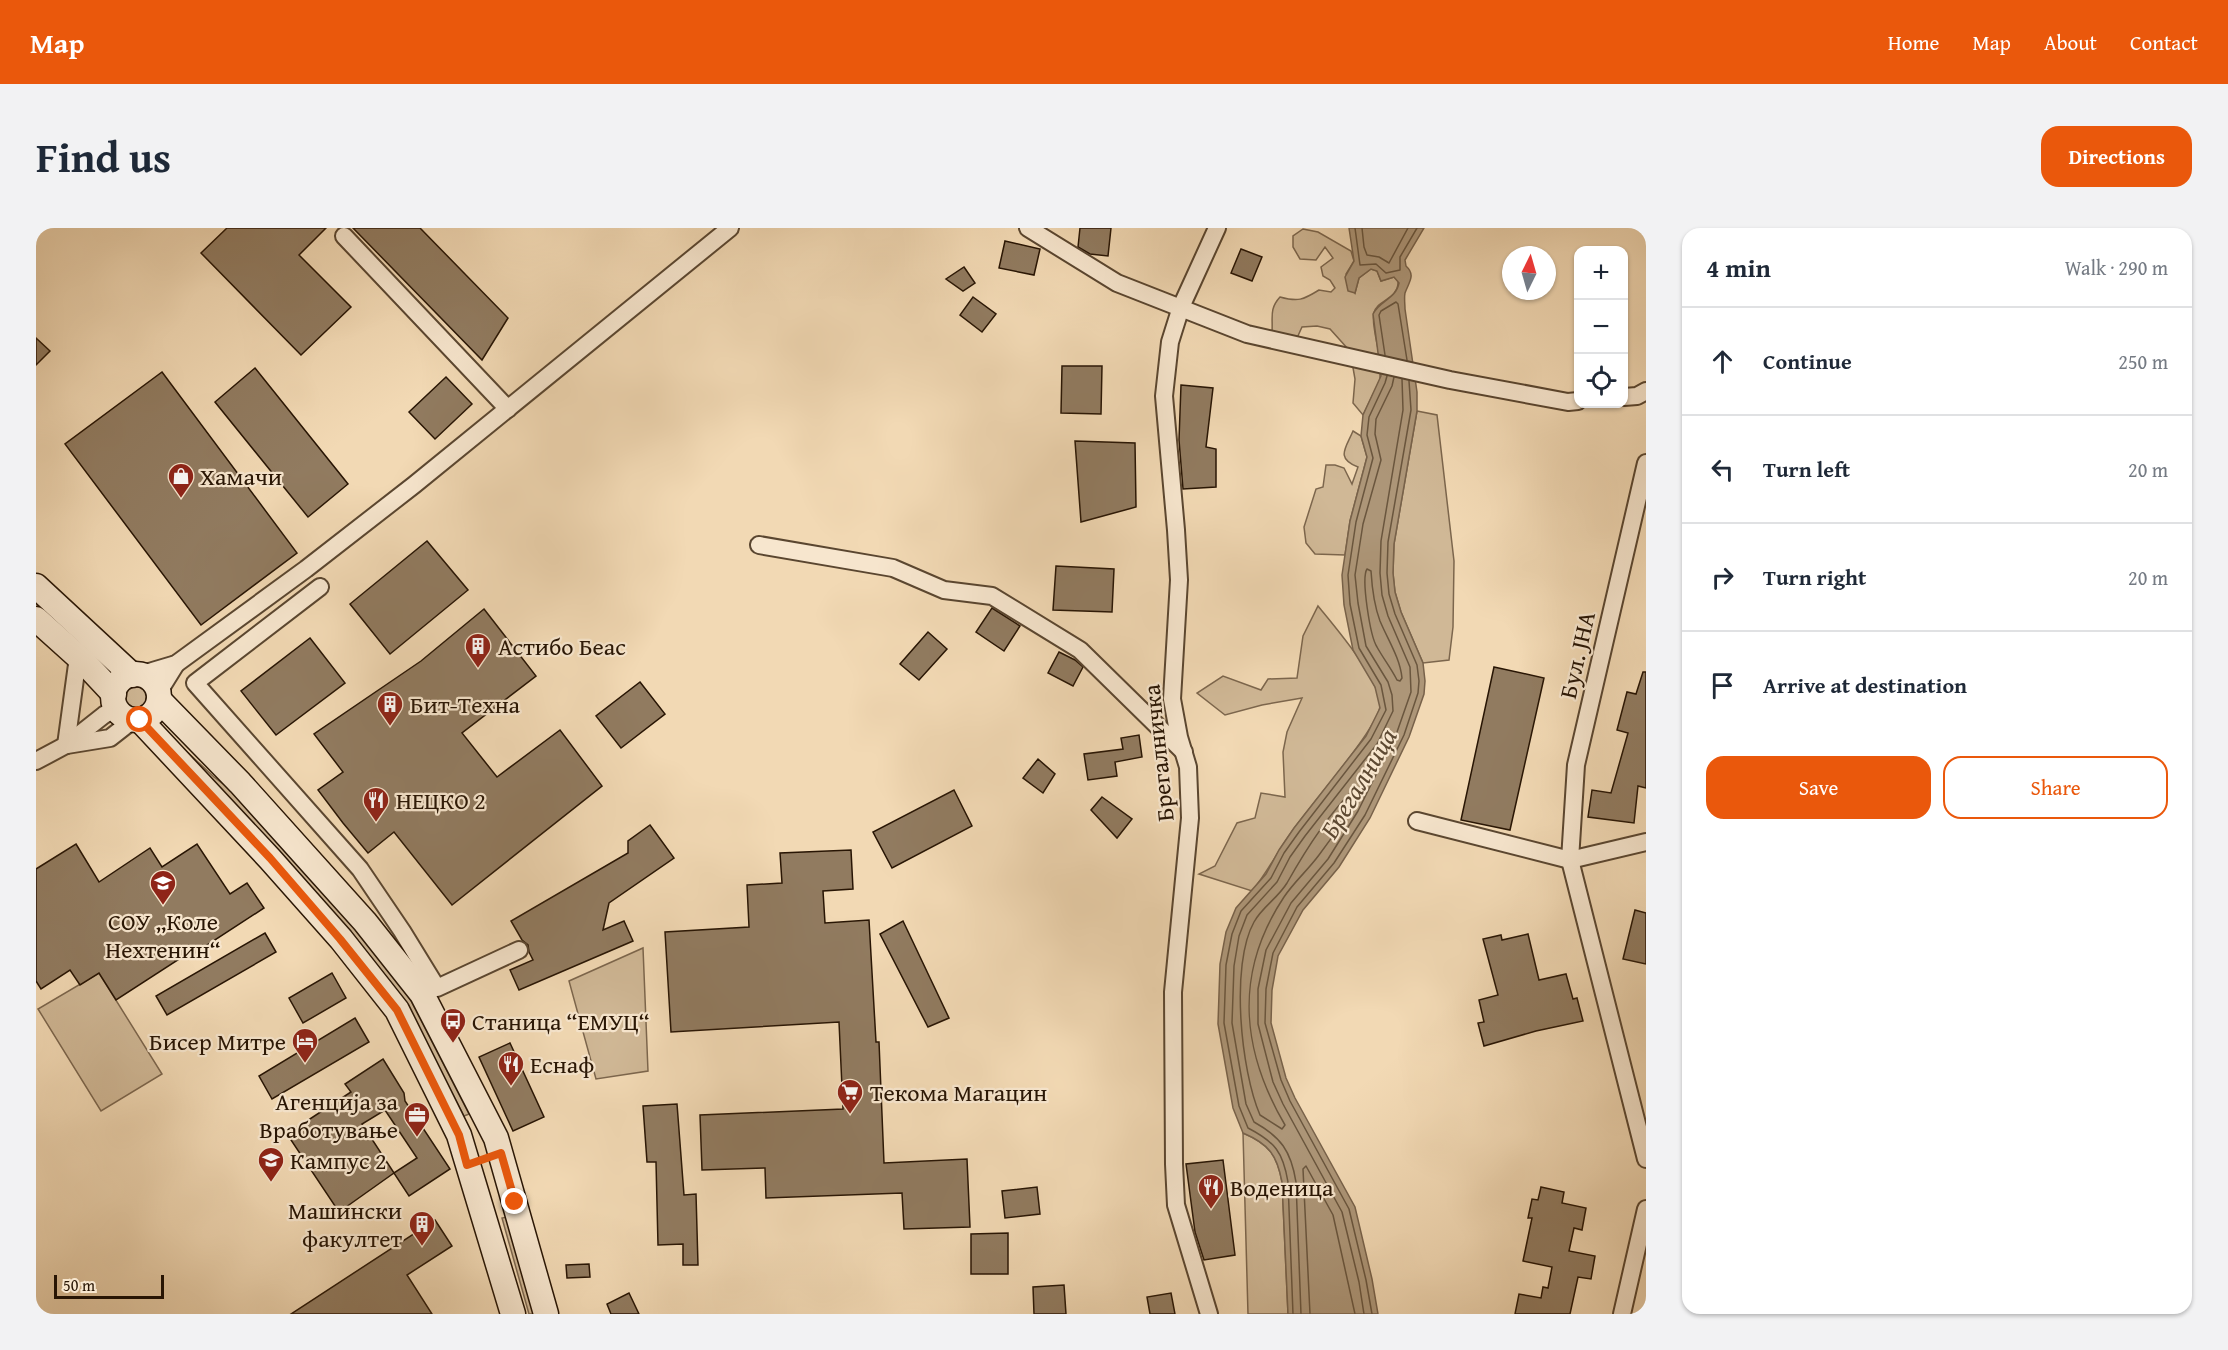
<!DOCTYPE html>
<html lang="en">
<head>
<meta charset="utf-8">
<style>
	:root { --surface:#fff; --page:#f2f2f3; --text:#1f2937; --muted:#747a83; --line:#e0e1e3; --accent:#ea580c }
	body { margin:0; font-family:"Gentium Book Plus",serif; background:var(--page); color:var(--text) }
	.controls { position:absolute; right:18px; top:18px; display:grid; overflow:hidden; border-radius:12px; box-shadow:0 2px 4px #0004 }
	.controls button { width:54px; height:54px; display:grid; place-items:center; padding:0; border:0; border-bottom:2px solid var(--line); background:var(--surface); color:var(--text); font:30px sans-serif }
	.compass { position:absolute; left:1466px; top:18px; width:54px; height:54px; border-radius:50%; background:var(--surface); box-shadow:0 2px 4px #0004; rotate:5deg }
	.scale { position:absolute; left:18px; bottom:15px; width:110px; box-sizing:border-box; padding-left:6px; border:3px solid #281504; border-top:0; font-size:16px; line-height:21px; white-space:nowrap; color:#281504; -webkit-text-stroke:4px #f7e6ce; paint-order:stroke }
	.stop { position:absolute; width:18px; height:18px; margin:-14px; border:4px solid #ea580c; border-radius:50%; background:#fff }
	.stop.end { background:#ea580c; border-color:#fff; box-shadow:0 2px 6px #0008 }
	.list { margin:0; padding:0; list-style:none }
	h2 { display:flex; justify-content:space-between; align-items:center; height:78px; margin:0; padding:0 24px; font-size:26px }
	h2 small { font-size:20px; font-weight:400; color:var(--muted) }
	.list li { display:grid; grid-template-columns:39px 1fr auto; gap:18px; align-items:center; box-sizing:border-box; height:108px; padding:0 24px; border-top:2px solid var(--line) }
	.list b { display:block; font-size:22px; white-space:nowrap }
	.list em { font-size:20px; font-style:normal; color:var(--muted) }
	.actions { display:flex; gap:12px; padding:18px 24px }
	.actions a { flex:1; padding:14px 0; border:2px solid var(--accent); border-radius:18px; text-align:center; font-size:21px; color:var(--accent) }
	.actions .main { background:var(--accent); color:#fff }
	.icon { flex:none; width:33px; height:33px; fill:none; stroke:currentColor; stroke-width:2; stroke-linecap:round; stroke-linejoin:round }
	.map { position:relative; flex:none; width:1610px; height:1086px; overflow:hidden; border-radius:18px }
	header { display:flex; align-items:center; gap:36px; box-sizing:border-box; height:84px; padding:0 30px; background:var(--accent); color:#fff }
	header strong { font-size:28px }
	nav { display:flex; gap:33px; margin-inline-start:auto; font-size:21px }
	.intro { display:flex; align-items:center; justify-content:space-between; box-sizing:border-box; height:144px; padding:0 36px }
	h1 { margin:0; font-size:42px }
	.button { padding:15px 27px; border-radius:18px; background:var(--accent); color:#fff; font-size:21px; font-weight:700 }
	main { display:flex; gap:36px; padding:0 36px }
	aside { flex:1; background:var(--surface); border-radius:18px; box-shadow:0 2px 4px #0004 }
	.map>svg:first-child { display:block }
	.green { fill:#d0b896; stroke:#7c664d; stroke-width:1.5 }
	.water { fill:#ad9678; stroke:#78624a; stroke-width:1.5 }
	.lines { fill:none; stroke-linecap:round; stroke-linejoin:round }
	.shore { stroke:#6a563e; stroke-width:1.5 }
	.building { fill:#917b60; stroke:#281504; stroke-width:1.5; fill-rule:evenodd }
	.minor-casing { stroke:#5a4630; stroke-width:20 }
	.secondary-casing { stroke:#281504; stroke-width:27 }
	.minor { stroke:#f7e6ce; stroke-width:16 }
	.secondary { stroke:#f7e6ce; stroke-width:24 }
	.route { stroke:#ea580c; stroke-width:8 }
	.labels { text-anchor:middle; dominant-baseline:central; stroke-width:4.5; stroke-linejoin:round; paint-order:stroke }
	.poi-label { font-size:24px; fill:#281504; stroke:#f7e6ce; text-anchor:start }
	.street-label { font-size:24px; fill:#281504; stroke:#f7e6ce }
	.water-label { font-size:26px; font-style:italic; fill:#5d4932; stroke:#f7e6ce }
</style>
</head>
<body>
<header>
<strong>Map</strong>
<nav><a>Home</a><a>Map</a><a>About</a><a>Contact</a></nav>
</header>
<div class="intro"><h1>Find us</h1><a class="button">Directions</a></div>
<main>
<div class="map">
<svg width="1610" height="1086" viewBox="0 0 1610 1086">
	<rect width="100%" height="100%" fill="#f2d9b4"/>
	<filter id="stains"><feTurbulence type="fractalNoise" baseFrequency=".00333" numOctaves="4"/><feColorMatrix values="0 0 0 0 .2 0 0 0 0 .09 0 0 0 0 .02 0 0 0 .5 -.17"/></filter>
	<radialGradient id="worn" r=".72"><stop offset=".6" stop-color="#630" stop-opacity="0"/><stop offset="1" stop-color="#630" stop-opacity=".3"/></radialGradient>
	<g class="green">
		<path d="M1267,1L1282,4L1315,23L1318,33L1310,46L1319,65L1323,50L1335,41L1341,43L1345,53L1358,49L1362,53C1363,72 1341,71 1338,85C1335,94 1342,117 1343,127L1313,122L1294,101L1281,98L1266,99L1261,110L1236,104C1237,89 1233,81 1244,69C1262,74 1267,72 1283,62L1295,64L1299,60L1294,52L1287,48L1285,39L1297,30L1289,19L1280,32L1264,31L1257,19V8Z"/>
		<polygon points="1316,134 1344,141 1344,152 1327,187 1317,175 1319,151"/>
		<polygon points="1381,183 1401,187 1418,333 1417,399 1413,432 1387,435 1365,384 1359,364 1357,345 1358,316"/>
		<path d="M1317,203L1325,208L1331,229L1314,293L1309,327L1279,326L1270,315L1268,299L1280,261L1287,259L1290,237H1299L1308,240L1316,256L1322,239C1299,230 1310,220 1317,203Z"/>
		<path d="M1282,378C1299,399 1345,452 1344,478C1342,500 1273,579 1257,602C1242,622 1232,644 1216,663L1163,646L1179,638L1201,595L1219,590L1225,565L1249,569L1247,524L1251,504L1266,470L1226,477L1189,487L1161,465L1187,448L1225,462L1232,451L1261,450L1267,408Z"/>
		<circle cx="100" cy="469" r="13"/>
		<polygon points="134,508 178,549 212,575 323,699 373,769 433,886 428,888 382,800 315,704"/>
		<polygon points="607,720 612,843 560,851 533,753"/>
		<polygon points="63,745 126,846 65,883 2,781"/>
		<path d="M1207,905C1233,916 1241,927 1246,954L1252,1086H1212Z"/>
		<polygon points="471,989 505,1086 493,1086 466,990"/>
	</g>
	<path class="water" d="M1313,0H1388L1369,32L1370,38C1380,47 1373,54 1369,65C1368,70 1369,76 1369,81L1381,164V183L1358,316L1357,345L1359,364L1365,384L1387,435L1389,453L1388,466L1373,509L1334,590L1303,639L1267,682L1242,728L1236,762L1235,795L1250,850L1259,870L1319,979L1336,1051L1342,1086H1252L1246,954C1241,927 1233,916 1207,905L1197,880L1182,796L1184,736L1190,704L1200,680L1230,646L1243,622L1258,600L1330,508L1344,480L1339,459L1317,422L1308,377L1306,347L1314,293L1331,229L1325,208L1327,187L1345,148L1337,86C1343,73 1360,71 1363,55L1358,49L1345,53L1341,43L1335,41L1323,50L1319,65L1312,63L1309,49L1318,33Z"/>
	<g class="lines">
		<g class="shore">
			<polyline points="1319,0 1324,37 1340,36 1350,45 1364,42 1364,29 1381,0"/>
			<polyline points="1326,0 1328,19 1331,27 1343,29 1353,35 1372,0"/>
			<polyline points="1349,127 1343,87 1345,83 1360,74 1362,76 1371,132"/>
			<path d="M1331,341L1335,343C1336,360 1338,377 1344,393C1352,412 1364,430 1366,450L1364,453L1361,452C1355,440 1347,430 1341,419C1334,408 1325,350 1331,341Z"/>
			<path d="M1317,562L1321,565C1311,586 1297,609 1283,627C1272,642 1258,654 1248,669C1198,744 1205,822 1249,897L1246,901L1224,887C1205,843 1194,737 1218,694C1226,679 1242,670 1251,655C1269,623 1291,588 1317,562Z"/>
			<path d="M1257,1086L1252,954C1247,924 1239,914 1212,900L1203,878L1188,795L1190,737L1196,706L1205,683L1235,650L1248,625L1263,604L1335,511L1350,482L1345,457L1323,420L1314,376L1312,347L1320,294L1337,230L1331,207L1333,189L1349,155L1351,148"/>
			<path d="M1265,1086L1260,954C1255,923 1245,909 1218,894L1210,876L1196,795L1198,738L1203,708L1211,687L1241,654L1254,629L1269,608L1341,516L1357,483L1356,467L1352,454L1330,418L1322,375L1319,347L1327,296L1345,232L1339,206L1340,191L1356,158L1358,149"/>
			<polyline points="1274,1086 1267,941 1270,938 1297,987 1319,1086"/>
			<polyline points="1328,1086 1323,1054 1306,984 1247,876 1237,854 1222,796 1222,761 1230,722 1255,675 1292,631 1322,583 1361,504 1375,464 1374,439 1352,388 1346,367 1344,345 1345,313 1367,182 1366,151"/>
			<polyline points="1336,1086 1330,1052 1313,981 1254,873 1245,852 1229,795 1230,761 1237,725 1261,679 1298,635 1329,587 1368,507 1382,465 1383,453 1381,437 1359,386 1353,366 1351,345 1352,314 1375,182 1373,153"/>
		</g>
	</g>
	<g class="building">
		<polygon points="191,0 290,0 263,27 315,79 265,127 165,25"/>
		<polygon points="317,0 384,0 472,90 446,132"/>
		<polygon points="1044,0 1075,0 1072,28 1054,26 1042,19"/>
		<polygon points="969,13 1004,21 998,47 963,40"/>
		<polygon points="1205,21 1226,29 1216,53 1195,45"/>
		<polygon points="928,39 939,55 927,63 910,51"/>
		<polygon points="937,69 960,86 946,104 924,87"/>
		<polygon points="0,110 14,123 0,137"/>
		<polygon points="1026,138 1066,138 1065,186 1025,185"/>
		<polygon points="219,140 312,256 272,289 179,174"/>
		<polygon points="126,144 261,325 165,397 29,216"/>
		<polygon points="410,149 436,176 399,211 373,184"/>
		<polygon points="1145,157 1177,160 1170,219 1180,221 1180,259 1147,261 1143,212"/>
		<polygon points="1039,213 1099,215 1100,279 1045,294"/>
		<polygon points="391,313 432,362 354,426 314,376"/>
		<polygon points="1020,338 1078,341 1076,384 1017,382"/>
		<polygon points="956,380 984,398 968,423 940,404"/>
		<polygon points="448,381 500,448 426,505 461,549 524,502 566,558 416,677 358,604 332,625 307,595 282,562 307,544 278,506 385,433"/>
		<polygon points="892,404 911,421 883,452 864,436"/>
		<polygon points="274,410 309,455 240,507 205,463"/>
		<polygon points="1023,424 1039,432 1047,439 1037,458 1012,445"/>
		<polygon points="1458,439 1508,450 1474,602 1425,592"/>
		<polygon points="1607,444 1610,444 1610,560 1602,558 1598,595 1552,589 1556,562 1575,565 1592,505 1581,502 1591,464 1600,466"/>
		<polygon points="604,454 629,486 585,520 560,488"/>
		<polygon points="1103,507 1106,529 1079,534 1081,548 1052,552 1048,526 1087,521 1085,510"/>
		<polygon points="1002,531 1019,546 1007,565 987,550"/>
		<polygon points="918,562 936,598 856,640 837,604"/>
		<polygon points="1066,569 1096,591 1081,610 1055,582"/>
		<polygon points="614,597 638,630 573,675 567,702 588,693 597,713 483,762 474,742 497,732 493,724 492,717 486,712 475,693 592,625 592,613"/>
		<polygon points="40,616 63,654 114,620 126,639 161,616 194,666 211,655 228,680 159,725 157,722 80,772 63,745 44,757 34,742 5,761 0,753 0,641"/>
		<polygon points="815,622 817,661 787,663 789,695 833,692 840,814 843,814 848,935 931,931 934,999 868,1001 866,965 730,970 729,940 666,942 664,887 807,881 803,794 635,804 629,704 713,699 711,657 746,655 744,625"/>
		<polygon points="1599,682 1610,685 1610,736 1587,731"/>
		<polygon points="867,693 913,790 892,799 844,706"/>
		<polygon points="229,705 240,724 131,787 120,768"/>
		<polygon points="1492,706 1503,752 1530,746 1537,771 1541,770 1547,793 1500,803 1448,818 1442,795 1448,794 1443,772 1462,767 1447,711 1465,707 1466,712"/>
		<polygon points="296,745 310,770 267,795 253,770"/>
		<polygon points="319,790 333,814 236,871 223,848"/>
		<polygon points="474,815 508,889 477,903 443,829"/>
		<path d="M347,831L368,865L369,873L414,941L373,968L358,945L303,984L251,906L315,864L309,856ZM349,882L381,930L358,945L326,896Z"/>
		<polygon points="641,876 648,967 660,966 662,1037 647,1037 647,1016 622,1017 620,934 611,934 607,878"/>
		<polygon points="1187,932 1199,1027 1168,1032 1159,1004 1150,936"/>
		<polygon points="1001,959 1004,986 969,990 966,963"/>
		<polygon points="1505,959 1528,964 1526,975 1550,980 1546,1002 1538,1000 1533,1023 1559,1028 1555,1051 1542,1049 1534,1086 1479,1086 1483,1066 1505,1070 1507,1059 1512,1060 1516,1039 1487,1033 1496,990 1492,990 1496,971 1502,972"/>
		<polygon points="399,992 416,1018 371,1047 396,1086 255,1086"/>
		<polygon points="972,1005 972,1046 935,1046 935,1006"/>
		<polygon points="553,1036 554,1049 531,1050 530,1037"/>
		<polygon points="1028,1057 1030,1086 998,1086 997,1059"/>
		<polygon points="593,1065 603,1086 575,1086 571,1076"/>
		<polygon points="1135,1065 1139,1086 1114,1086 1111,1069"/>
	</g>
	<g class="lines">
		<g class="minor-casing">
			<g id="minor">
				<polyline points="992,0 1081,55 1211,106 1414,152 1532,174 1542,173"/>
				<polyline points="308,8 472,181"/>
				<polyline points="1588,169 1601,168 1610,163"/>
				<polyline points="1610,235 1540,537 1534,632 1610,931"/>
				<polyline points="723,317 857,340 908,362 956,368 1044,422 1148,524"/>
				<polyline points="284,359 159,455 324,641 366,703 401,760 483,722"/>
				<polyline points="103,447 140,436 270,341 378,257 694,0"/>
				<polyline points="122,465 140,436"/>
				<polyline points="30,517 42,429"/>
				<polyline points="31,517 74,510 97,492"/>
				<polyline points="0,533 30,517 68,487 80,480"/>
				<polyline points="1381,593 1534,632 1610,614"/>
				<polyline points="1173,1086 1140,977 1138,936 1137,764 1154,590 1152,539 1143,509 1136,471 1143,352 1140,302 1128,168 1134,114 1145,79 1181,0"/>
				<polyline points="1586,1086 1610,981"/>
			</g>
		</g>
		<g class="secondary-casing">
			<g id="secondary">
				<polyline points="0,358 96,447"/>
				<polyline points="0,391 48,434 78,466"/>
				<circle cx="100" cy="469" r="23"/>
				<polyline points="123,472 204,555 329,694 386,766 460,910 510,1086"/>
				<polyline points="104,492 234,631 305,711 361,782 423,907 477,1086"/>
			</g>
		</g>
		<use href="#minor" class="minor"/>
		<use href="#secondary" class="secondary"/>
	</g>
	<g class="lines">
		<polyline class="route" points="104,492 234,630 304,711 361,782 423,907 431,937 465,925 479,974"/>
	</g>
	<defs>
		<g id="shop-pin" transform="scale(1.35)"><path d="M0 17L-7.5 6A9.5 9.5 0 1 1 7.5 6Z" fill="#8f2418" stroke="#f7e6ce"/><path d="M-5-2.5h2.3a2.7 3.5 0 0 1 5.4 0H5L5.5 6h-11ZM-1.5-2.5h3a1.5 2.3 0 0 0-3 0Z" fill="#fff"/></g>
		<g id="building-pin" transform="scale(1.35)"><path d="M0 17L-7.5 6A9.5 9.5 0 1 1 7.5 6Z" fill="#8f2418" stroke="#f7e6ce"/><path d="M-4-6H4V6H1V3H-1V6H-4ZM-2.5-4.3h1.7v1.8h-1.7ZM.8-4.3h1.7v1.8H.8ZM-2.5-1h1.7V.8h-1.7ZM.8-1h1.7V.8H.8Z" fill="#fff"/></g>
		<g id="restaurant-pin" transform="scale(1.35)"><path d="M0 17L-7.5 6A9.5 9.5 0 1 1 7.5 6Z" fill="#8f2418" stroke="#f7e6ce"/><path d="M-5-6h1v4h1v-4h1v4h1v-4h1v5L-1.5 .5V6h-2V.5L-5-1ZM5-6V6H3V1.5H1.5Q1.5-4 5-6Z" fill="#fff"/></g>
		<g id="school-pin" transform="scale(1.35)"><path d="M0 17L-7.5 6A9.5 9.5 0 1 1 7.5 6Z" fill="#8f2418" stroke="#f7e6ce"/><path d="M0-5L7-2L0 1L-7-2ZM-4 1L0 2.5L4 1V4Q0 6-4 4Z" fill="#fff"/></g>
		<g id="bus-pin" transform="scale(1.35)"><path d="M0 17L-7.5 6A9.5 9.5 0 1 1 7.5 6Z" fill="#8f2418" stroke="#f7e6ce"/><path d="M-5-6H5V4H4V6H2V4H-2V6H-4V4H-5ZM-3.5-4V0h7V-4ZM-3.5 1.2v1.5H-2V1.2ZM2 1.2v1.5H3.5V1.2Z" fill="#fff"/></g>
		<g id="hotel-pin" transform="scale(1.35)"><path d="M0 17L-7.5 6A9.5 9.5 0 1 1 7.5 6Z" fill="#8f2418" stroke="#f7e6ce"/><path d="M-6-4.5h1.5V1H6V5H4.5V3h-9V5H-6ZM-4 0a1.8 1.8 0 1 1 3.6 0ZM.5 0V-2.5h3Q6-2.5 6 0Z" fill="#fff"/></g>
		<g id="supermarket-pin" transform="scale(1.35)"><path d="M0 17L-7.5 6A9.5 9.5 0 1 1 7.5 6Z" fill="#8f2418" stroke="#f7e6ce"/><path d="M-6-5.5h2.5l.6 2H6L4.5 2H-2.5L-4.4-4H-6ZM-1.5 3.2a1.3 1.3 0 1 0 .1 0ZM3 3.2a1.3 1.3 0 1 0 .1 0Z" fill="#fff"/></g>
		<g id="office-pin" transform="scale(1.35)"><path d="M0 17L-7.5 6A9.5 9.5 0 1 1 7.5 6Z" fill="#8f2418" stroke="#f7e6ce"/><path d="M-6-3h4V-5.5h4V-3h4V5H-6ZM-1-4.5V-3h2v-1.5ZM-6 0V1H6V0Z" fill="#fff"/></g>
		<g id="university-pin" transform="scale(1.35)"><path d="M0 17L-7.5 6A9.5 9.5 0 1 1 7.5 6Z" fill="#8f2418" stroke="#f7e6ce"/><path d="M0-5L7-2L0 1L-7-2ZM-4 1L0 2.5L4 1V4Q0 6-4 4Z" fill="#fff"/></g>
	</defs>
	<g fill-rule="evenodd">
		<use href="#shop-pin" x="145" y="248"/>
		<use href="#building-pin" x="442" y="418"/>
		<use href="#building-pin" x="354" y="476"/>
		<use href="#restaurant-pin" x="340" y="572"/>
		<use href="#school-pin" x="127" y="655"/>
		<use href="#bus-pin" x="417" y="793"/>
		<use href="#hotel-pin" x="269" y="813"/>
		<use href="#restaurant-pin" x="475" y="836"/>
		<use href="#supermarket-pin" x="814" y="864"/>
		<use href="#office-pin" x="381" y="887"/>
		<use href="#university-pin" x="235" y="932"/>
		<use href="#restaurant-pin" x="1175" y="959"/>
		<use href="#building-pin" x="386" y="996"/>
	</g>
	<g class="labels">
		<g class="poi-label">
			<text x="164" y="248">Хамачи</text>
			<text x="462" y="418">Астибо Беас</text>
			<text x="374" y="476">Бит-Техна</text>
			<text x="360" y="572">НЕЦКО 2</text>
			<text x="127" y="693" text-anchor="middle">СОУ „Коле<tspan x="127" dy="28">Нехтенин“</tspan></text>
			<text x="436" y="793">Станица “ЕМУЦ“</text>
			<text x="250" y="813" text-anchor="end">Бисер Митре</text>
			<text x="494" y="836">Еснаф</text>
			<text x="834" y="864">Текома Магацин</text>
			<text x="362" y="873" text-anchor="end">Агенција за<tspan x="362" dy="28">Вработување</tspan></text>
			<text x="254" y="932">Кампус 2</text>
			<text x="1194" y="959">Воденица</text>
			<text x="366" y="982" text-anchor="end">Машински<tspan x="366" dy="28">факултет</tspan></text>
		</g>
		<g class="street-label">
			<text transform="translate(1541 427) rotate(-77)">Бул. ЈНА</text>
			<text transform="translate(1122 525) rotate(-96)">Брегалничка</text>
		</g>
		<g class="water-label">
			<text transform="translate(1322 555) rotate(-59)">Брегалница</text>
		</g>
	</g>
	<rect width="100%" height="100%" filter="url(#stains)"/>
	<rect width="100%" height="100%" fill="url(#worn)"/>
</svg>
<div class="controls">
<button>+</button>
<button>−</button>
<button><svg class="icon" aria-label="locate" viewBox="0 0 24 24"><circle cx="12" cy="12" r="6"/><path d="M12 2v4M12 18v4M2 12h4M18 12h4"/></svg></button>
</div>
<svg class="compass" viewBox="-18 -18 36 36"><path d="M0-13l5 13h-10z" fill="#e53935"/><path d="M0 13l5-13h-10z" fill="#747a83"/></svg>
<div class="scale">50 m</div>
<div class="stop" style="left:104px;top:492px"></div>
<div class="stop end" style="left:479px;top:974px"></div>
</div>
<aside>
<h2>4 min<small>Walk · 290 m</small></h2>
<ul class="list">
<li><svg class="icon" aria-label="ahead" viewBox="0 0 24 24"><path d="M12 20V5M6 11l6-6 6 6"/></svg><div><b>Continue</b></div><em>250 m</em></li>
<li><svg class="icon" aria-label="left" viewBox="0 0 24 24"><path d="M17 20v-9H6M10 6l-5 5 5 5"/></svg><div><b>Turn left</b></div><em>20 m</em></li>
<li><svg class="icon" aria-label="right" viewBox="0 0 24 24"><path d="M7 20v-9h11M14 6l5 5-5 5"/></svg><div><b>Turn right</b></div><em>20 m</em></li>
<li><svg class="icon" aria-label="arrive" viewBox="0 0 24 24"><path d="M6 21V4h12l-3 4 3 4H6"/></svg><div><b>Arrive at destination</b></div></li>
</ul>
<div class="actions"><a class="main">Save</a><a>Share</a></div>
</aside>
</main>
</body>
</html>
